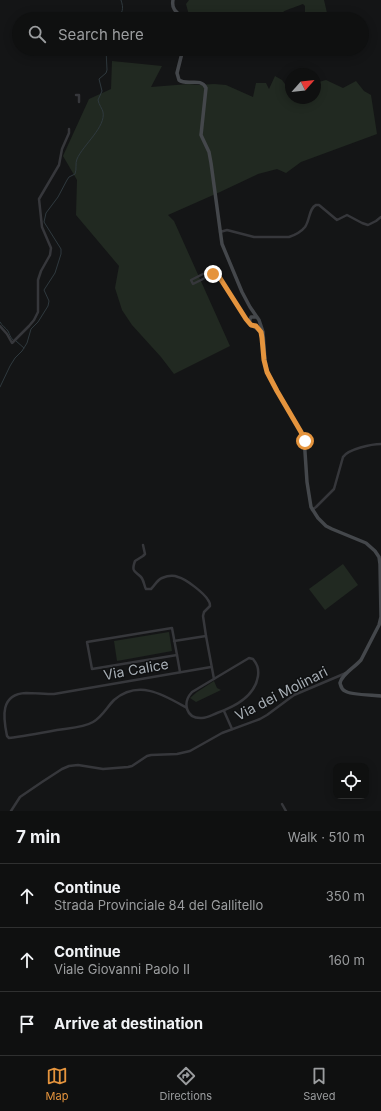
<!DOCTYPE html>
<html lang="en">
<head>
<meta charset="utf-8">
<style>
	:root { --surface:#0f1010; --page:#181919; --text:#f1f3f6; --muted:#9b9d9f; --line:#2f3030; --accent:#e5943d }
	body { margin:0; font-family:Inter,sans-serif; background:var(--page); color:var(--text) }
	.controls { position:absolute; right:12px; bottom:12px; display:grid; overflow:hidden; border-radius:8px; box-shadow:0 2px 10px #0003 }
	.controls button { width:36px; height:36px; display:grid; place-items:center; padding:0; border:0; border-bottom:1px solid var(--line); background:var(--surface); color:var(--text); font:20px sans-serif }
	.compass { position:absolute; left:285px; top:68px; width:36px; height:36px; border-radius:50%; background:var(--surface); box-shadow:0 2px 10px #0003; rotate:63deg }
	.stop { position:absolute; width:12px; height:12px; margin:-9px; border:3px solid #e5943d; border-radius:50%; background:#fff }
	.stop.end { background:#e5943d; border-color:#fff; box-shadow:0 1px 4px #0008 }
	.list { margin:0; padding:0; list-style:none }
	h2 { display:flex; justify-content:space-between; align-items:center; height:52px; margin:0; padding:0 16px; font-size:17px }
	h2 small { font-size:13px; font-weight:400; color:var(--muted) }
	.list li { display:grid; grid-template-columns:26px 1fr auto; gap:12px; align-items:center; box-sizing:border-box; height:64px; padding:0 16px; border-top:1px solid var(--line) }
	.list b { display:block; font-size:15px; white-space:nowrap }
	.list p { margin:0; font-size:13px; white-space:nowrap; color:var(--muted) }
	.list em { font-size:13px; font-style:normal; color:var(--muted) }
	.icon { flex:none; width:22px; height:22px; fill:none; stroke:currentColor; stroke-width:2; stroke-linecap:round; stroke-linejoin:round }
	.map { position:relative; flex:none; width:381px; height:811px; overflow:hidden }
	.search { position:absolute; background:var(--surface); box-shadow:0 2px 10px #0003; left:12px; right:12px; top:12px; height:44px; display:flex; align-items:center; gap:10px; box-sizing:border-box; padding:0 14px; border-radius:22px; color:var(--muted); font-size:15px }
	.sheet { height:244px; background:var(--surface) }
	nav { display:flex; justify-content:space-around; align-items:center; box-sizing:border-box; height:56px; border-top:1px solid var(--line); background:var(--surface); font-size:11px; color:var(--muted) }
	nav a { display:grid; justify-items:center; gap:2px }
	nav .on { color:var(--accent) }
	.map>svg:first-child { display:block }
	.green { fill:#212921 }
	.lines { fill:none; stroke-linecap:round; stroke-linejoin:round }
	.stream { stroke:#2f393e; stroke-width:1 }
	.street { stroke:#36373b; stroke-width:2.5 }
	.secondary { stroke:#44474b; stroke-width:3.5 }
	.route { stroke:#e5943d; stroke-width:5 }
	.labels { text-anchor:middle; dominant-baseline:central; stroke-width:3; stroke-linejoin:round; paint-order:stroke }
	.street-label { font-size:14px; fill:#a7aeb5; stroke:#0f1011 }
</style>
</head>
<body>
<div class="map">
<svg width="381" height="811" viewBox="0 0 381 811">
	<rect width="100%" height="100%" fill="#141516"/>
	<g class="green">
		<path d="M189,0H324L327,13L330,16L331,19H297L305,14V6L303,4C300,5 286,10 283,12C281,14 281,16 281,19H190L186,4Z"/>
		<polygon points="112,61 162,66 151,87 189,84 198,85 214,84 226,85 253,97 256,83 266,83 269,89 275,76 282,80 288,88 289,80 291,80 291,98 315,98 315,83 326,80 343,88 356,81 364,91 371,95 377,134 301,162 286,173 277,169 258,174 220,192 168,215 174,221 230,346 174,374 161,357 132,325 122,310 115,288 119,266 76,215 77,180 63,156 89,99 111,89"/>
		<polygon points="343,564 358,585 325,610 309,589"/>
		<polygon points="169,632 172,651 117,661 114,641"/>
		<polygon points="214,681 217,688 221,690 196,702 190,698 197,692"/>
	</g>
	<g class="lines">
		<g class="stream">
			<path d="M116,19C123,13 124,9 121,0"/>
			<path d="M0,322C2,326 6,328 8,331C10,335 10,337 13,340"/>
			<polyline points="16,341 24,348"/>
			<path d="M0,387L10,366L15,358L22,351L27,343L31,329L38,322L48,306L49,301L44,290L55,273L61,254V249L44,222L46,213L58,197L67,180L69,177L75,174C77,169 75,163 77,159C83,145 106,127 103,112C102,108 99,105 98,100L102,91L99,79L106,73L107,70L106,49"/>
		</g>
		<g class="street">
			<polyline points="76,95 79,95 79,102"/>
			<path d="M220,232L227,230L254,237H289C295,235 301,232 305,227C310,220 309,208 316,205H319L337,220L347,215L362,223L368,225L376,221L381,217"/>
			<polyline points="218,275 211,275 193,284 191,280 207,272 211,269 215,269 218,275 246,319 249,322"/>
			<polyline points="0,326 7,334 12,343 29,326 34,320 38,312 38,280 41,271 50,255 51,248 42,227 39,199 59,165 62,149 69,133 69,129"/>
			<path d="M312,510L316,507L334,489L343,457C348,449 372,444 381,444"/>
			<path d="M143,545L145,554L143,556L135,561C131,572 135,571 141,577C144,580 144,586 146,589H151C155,585 157,580 162,578C167,576 173,575 178,577C186,579 204,593 208,600C210,603 210,602 210,606L204,612L203,616L206,636"/>
			<polygon points="172,628 177,655 92,669 87,642"/>
			<polyline points="174,641 206,636 214,679"/>
			<polyline points="177,655 180,672"/>
			<path d="M249,658L253,659C257,664 259,668 258,676C255,697 234,707 217,713C212,715 207,718 202,718C186,719 182,703 192,692Z"/>
			<path d="M187,708C164,695 139,679 114,700C107,707 102,717 93,722C83,728 69,728 57,730C41,733 25,736 9,738L7,736C3,717 0,694 26,693C35,693 45,694 54,694L211,667"/>
			<polyline points="224,711 232,729"/>
			<polyline points="282,804 286,811"/>
			<polyline points="11,811 20,797 42,782 62,769 69,766 78,765 103,769 128,767 132,766 147,756 151,755 177,754 190,751 222,733 260,719 267,715 294,695 346,673"/>
		</g>
		<g class="secondary">
			<path d="M173,0C171,10 178,13 184,19"/>
			<path d="M183,49L177,73L179,80C187,86 201,77 206,88L201,135L209,152L211,163L222,244L242,292L250,307L259,320L263,332L265,360L267,371L277,391L304,437L307,482L311,507L318,518L326,526L332,529L366,543L375,551L379,557L380,564L381,617L379,625L361,660C354,668 342,674 340,683C341,686 341,689 345,691C350,695 373,695 381,696"/>
			<path d="M256,317H251C246,326 256,325 261,333"/>
		</g>
	</g>
	<g class="lines">
		<polyline class="route" points="213,274 218,275 246,319 251,325 256,326 261,332 262,338 264,360 267,372 277,391 301,432 305,441"/>
	</g>
	<g class="labels">
		<g class="street-label">
			<text transform="translate(136 669) rotate(-10)">Via Calice</text>
			<text transform="translate(281 693) rotate(-27)">Via dei Molinari</text>
		</g>
	</g>
</svg>
<div class="controls">
<button><svg class="icon" aria-label="locate" viewBox="0 0 24 24"><circle cx="12" cy="12" r="6"/><path d="M12 2v4M12 18v4M2 12h4M18 12h4"/></svg></button>
</div>
<svg class="compass" viewBox="-18 -18 36 36"><path d="M0-13l5 13h-10z" fill="#e53935"/><path d="M0 13l5-13h-10z" fill="#9b9d9f"/></svg>
<div class="stop" style="left:305px;top:441px"></div>
<div class="stop end" style="left:213px;top:274px"></div>
<div class="search"><svg class="icon" aria-label="search" viewBox="0 0 24 24"><circle cx="10" cy="10" r="6"/><path d="M15 15l6 6"/></svg>Search here</div>
</div>
<section class="sheet">
<h2>7 min<small>Walk · 510 m</small></h2>
<ul class="list">
<li><svg class="icon" aria-label="ahead" viewBox="0 0 24 24"><path d="M12 20V5M6 11l6-6 6 6"/></svg><div><b>Continue</b><p>Strada Provinciale 84 del Gallitello</p></div><em>350 m</em></li>
<li><svg class="icon" aria-label="ahead" viewBox="0 0 24 24"><path d="M12 20V5M6 11l6-6 6 6"/></svg><div><b>Continue</b><p>Viale Giovanni Paolo II</p></div><em>160 m</em></li>
<li><svg class="icon" aria-label="arrive" viewBox="0 0 24 24"><path d="M6 21V4h12l-3 4 3 4H6"/></svg><div><b>Arrive at destination</b></div></li>
</ul>
</section>
<nav>
<a class="on"><svg class="icon" aria-label="map" viewBox="0 0 24 24"><path d="M3 6l6-2 6 2 6-2v14l-6 2-6-2-6 2zM9 4v14M15 6v14"/></svg>Map</a>
<a><svg class="icon" aria-label="directions" viewBox="0 0 24 24"><path d="M12 3l9 9-9 9-9-9zM9 14v-3h6M13 9l2 2-2 2"/></svg>Directions</a>
<a><svg class="icon" aria-label="saved" viewBox="0 0 24 24"><path d="M7 4h10v16l-5-4-5 4z"/></svg>Saved</a>
</nav>
</body>
</html>
